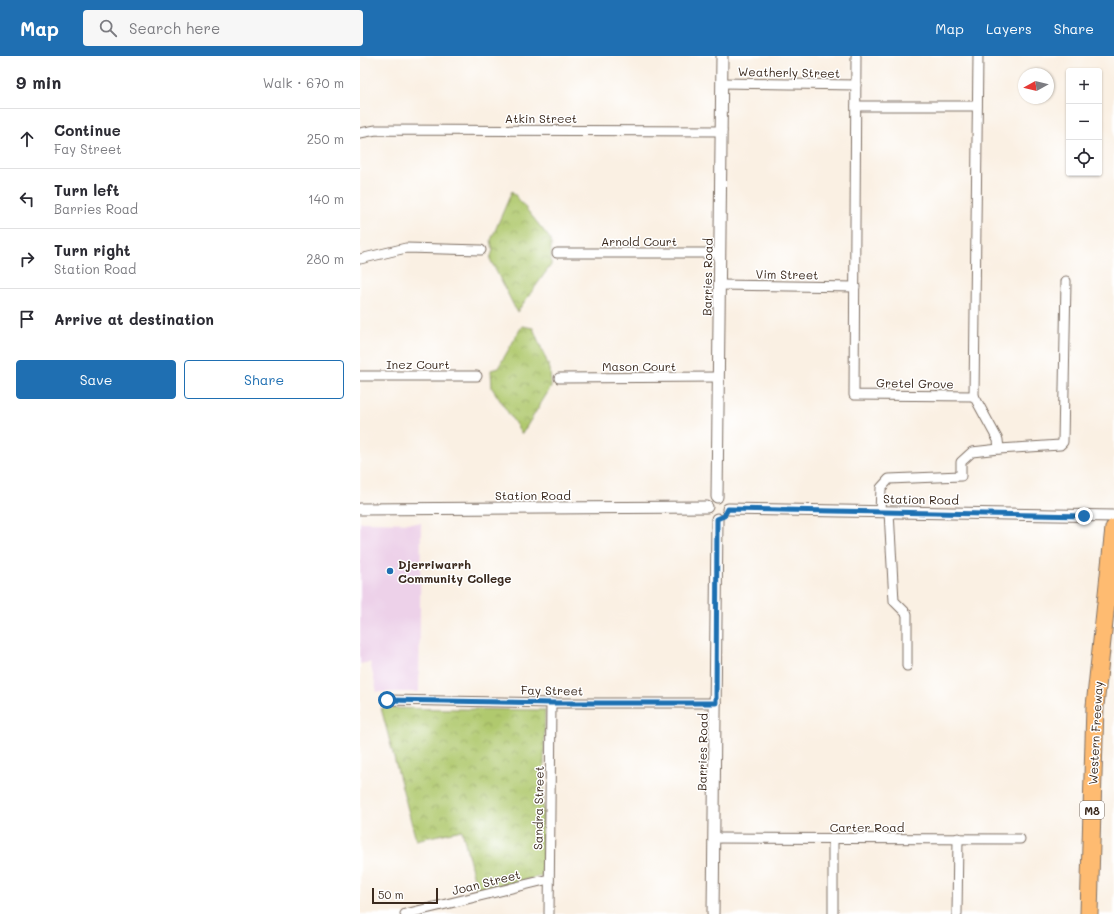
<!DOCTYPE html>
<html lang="en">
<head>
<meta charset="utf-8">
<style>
	:root { --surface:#fff; --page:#f7f7f7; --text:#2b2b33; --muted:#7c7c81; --line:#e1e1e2; --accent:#1f6fb2 }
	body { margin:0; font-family:Mali,sans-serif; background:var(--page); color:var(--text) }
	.controls { position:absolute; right:12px; top:12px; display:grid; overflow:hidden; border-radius:4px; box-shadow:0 1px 3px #0004 }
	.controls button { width:36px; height:36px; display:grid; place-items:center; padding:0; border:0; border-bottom:1px solid var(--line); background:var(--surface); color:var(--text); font:20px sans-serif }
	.compass { position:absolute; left:658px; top:12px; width:36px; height:36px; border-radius:50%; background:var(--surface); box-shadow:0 1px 3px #0004; rotate:262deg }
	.scale { position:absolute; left:12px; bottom:10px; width:66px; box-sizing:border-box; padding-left:4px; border:2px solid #3b2a1e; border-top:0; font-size:11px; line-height:14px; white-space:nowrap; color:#3b2a1e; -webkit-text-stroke:3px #fff; paint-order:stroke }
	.stop { position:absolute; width:12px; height:12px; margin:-9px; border:3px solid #1f6fb2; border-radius:50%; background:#fff }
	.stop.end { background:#1f6fb2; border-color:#fff; box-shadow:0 1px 4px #0008 }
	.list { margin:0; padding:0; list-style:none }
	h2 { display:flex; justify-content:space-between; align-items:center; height:52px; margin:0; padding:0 16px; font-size:17px }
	h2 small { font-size:13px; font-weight:400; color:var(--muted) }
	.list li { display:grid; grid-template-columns:26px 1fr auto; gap:12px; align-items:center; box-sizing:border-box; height:60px; padding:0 16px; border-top:1px solid var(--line) }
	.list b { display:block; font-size:15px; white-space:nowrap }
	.list p { margin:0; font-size:13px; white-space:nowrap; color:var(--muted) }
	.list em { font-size:13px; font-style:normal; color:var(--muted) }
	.actions { display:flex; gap:8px; padding:12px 16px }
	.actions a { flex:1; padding:9px 0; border:1px solid var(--accent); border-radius:4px; text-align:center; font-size:14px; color:var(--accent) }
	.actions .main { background:var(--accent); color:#fff }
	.icon { flex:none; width:22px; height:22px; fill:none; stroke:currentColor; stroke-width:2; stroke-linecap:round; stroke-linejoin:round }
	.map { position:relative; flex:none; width:754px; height:858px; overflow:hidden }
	header { display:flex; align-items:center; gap:24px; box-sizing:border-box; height:56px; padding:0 20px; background:var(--accent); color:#fff }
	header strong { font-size:19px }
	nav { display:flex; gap:22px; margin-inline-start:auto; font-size:14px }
	.search { width:280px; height:36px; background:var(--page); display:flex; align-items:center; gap:10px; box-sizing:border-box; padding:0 14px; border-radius:4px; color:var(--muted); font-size:15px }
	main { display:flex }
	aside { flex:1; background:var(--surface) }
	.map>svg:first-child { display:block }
	.built { fill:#edd1e9 }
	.park { fill:url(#park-crowns); stroke:#767a46 }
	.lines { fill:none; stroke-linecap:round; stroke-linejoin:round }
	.minor-casing { stroke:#7e6f63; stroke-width:11 }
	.tertiary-casing { stroke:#7e6f63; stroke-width:13 }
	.motorway-casing { stroke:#7e6f63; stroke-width:19 }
	.minor { stroke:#fff; stroke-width:9 }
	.tertiary { stroke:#fff; stroke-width:11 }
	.motorway { stroke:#febb71; stroke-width:17 }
	.route { stroke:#1f6fb2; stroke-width:5 }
	.poi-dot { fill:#1f6fb2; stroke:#fff; stroke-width:1.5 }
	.labels { text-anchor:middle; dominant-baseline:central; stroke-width:3; stroke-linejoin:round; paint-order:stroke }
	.shield { fill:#fff; stroke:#766a62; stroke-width:1 }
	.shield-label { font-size:11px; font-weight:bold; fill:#3b2a1e }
	.street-label { font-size:12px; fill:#3b2a1e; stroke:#fff }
	.poi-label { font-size:12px; font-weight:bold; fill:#3b2a1e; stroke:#fff; text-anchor:start }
</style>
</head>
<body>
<header>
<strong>Map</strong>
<div class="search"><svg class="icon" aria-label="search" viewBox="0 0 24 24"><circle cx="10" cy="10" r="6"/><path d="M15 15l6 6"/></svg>Search here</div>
<nav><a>Map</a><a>Layers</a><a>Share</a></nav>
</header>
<main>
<aside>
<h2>9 min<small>Walk · 670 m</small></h2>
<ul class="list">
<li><svg class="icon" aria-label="ahead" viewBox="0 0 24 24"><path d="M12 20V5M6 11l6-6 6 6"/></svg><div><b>Continue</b><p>Fay Street</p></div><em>250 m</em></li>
<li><svg class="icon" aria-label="left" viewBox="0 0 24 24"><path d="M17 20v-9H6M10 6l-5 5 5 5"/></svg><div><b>Turn left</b><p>Barries Road</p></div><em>140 m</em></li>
<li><svg class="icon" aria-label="right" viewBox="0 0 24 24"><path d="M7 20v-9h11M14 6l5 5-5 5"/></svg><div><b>Turn right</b><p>Station Road</p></div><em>280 m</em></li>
<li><svg class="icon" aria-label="arrive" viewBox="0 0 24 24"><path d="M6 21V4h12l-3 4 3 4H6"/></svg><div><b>Arrive at destination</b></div></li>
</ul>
<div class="actions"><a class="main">Save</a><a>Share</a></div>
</aside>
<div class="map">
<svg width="754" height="858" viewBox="0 0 754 858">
	<defs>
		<pattern id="park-crowns" width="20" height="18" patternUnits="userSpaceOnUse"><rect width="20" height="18" fill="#b0c96e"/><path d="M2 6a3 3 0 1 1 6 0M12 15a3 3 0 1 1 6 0" fill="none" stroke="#90a35a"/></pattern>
	</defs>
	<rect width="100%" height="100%" fill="#fff"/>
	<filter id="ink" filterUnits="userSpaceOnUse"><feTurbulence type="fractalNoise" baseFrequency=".025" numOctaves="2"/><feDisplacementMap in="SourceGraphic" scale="8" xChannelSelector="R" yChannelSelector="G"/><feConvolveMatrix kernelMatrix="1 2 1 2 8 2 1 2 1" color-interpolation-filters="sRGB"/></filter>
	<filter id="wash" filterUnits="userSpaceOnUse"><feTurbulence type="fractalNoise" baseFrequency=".012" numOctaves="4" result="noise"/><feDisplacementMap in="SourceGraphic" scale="16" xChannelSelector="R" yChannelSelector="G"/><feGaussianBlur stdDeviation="0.9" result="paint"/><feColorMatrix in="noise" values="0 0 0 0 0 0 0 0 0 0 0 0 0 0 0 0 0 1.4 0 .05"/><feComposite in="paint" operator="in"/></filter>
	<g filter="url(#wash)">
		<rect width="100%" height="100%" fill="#faf0e3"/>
		<polygon class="built" points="0,466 61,467 59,636 17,636 10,606 0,608"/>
		<g class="park">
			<polygon points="152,135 191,184 191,209 157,256 130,203 133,194 131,184"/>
			<polygon points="162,270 173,272 190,313 191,331 162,378 132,332 131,314 138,312"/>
			<polygon points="21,652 185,654 182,820 117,835 102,774 56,784"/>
		</g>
	</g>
	<g filter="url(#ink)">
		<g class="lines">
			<g class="minor-casing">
				<g id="minor">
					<polyline points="496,0 494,339 614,340 618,0"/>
					<polyline points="362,27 496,29"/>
					<polyline points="496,50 617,50"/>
					<polyline points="0,77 16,74 362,75"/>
					<polyline points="197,197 360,197"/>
					<polyline points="0,203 46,192 121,194"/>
					<polyline points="360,229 495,231"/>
					<polyline points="0,320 117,320"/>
					<polyline points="199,322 358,321"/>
					<polyline points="614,340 638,384 639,393"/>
					<polyline points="520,456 521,432 529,423 601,420 601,406 612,396 639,393 700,389 703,386 706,225"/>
					<polyline points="529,456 534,545 547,558 547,610"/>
					<polyline points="27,644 191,647 356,647"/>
					<polyline points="354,782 660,783"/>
					<polyline points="45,858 189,823"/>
					<polyline points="189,858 191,647"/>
					<polyline points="473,858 473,784"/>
					<polyline points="597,858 598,782"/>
				</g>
			</g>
			<g class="tertiary-casing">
				<g id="tertiary">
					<polyline points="357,441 362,0"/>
					<polyline points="0,453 347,451"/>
					<polyline points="368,453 754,460"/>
					<polyline points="353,858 357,463"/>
				</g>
			</g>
			<g class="motorway-casing">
				<polyline id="motorway" points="729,858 735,650 754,472"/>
			</g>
			<use href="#minor" class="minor"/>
			<use href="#tertiary" class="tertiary"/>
			<use href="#motorway" class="motorway"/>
		</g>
	</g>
	<g class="lines" filter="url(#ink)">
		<polyline class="route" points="27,644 191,647 356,647 357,463 364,460 368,453 724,460"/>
	</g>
	<circle class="poi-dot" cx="30" cy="515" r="4"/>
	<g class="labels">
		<rect class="shield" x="720" y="745" width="24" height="18" rx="3"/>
		<g class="shield-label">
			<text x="732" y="754">M8</text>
		</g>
		<g class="street-label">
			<text transform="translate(429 16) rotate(1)">Weatherly Street</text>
			<text x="181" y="62">Atkin Street</text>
			<text x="279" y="185">Arnold Court</text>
			<text transform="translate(427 218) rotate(1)">Vim Street</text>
			<text transform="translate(347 221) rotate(-89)">Barries Road</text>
			<text x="58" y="308">Inez Court</text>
			<text x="279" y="310">Mason Court</text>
			<text transform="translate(555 327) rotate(1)">Gretel Grove</text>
			<text x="173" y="439">Station Road</text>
			<text transform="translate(561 443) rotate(1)">Station Road</text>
			<text transform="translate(192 634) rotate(1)">Fay Street</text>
			<text transform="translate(735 677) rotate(-87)">Western Freeway</text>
			<text transform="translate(342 696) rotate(-89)">Barries Road</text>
			<text transform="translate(178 752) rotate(-89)">Sandra Street</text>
			<text x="507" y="771">Carter Road</text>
			<text transform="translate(126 826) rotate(-14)">Joan Street</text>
		</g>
		<g class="poi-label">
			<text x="38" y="508">Djerriwarrh<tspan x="38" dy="14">Community College</tspan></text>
		</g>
	</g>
</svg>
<div class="controls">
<button>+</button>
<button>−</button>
<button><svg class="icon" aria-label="locate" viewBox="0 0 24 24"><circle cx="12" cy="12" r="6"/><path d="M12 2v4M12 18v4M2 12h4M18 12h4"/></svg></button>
</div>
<svg class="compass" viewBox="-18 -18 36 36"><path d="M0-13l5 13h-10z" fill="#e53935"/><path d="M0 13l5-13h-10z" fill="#7c7c81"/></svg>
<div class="scale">50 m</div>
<div class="stop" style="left:27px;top:644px"></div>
<div class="stop end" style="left:724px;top:460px"></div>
</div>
</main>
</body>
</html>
